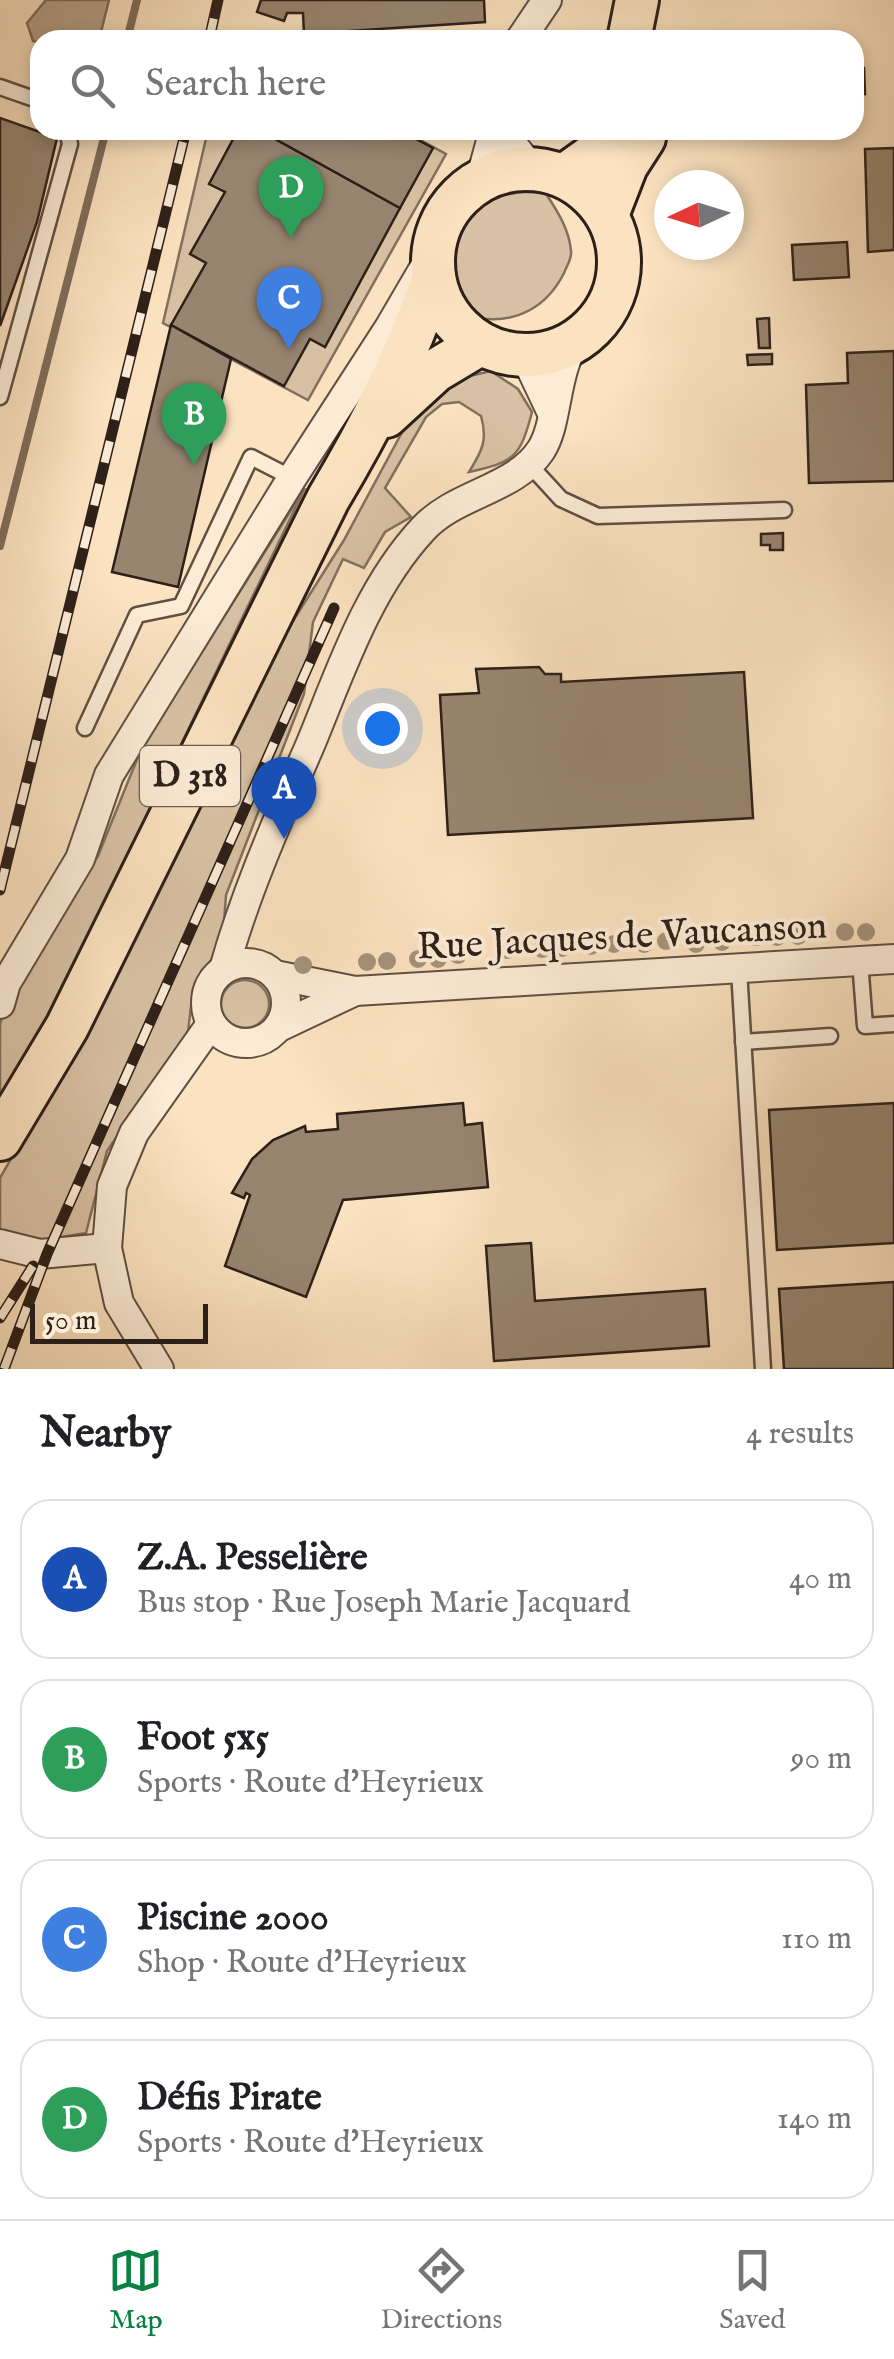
<!DOCTYPE html>
<html lang="en">
<head>
<meta charset="utf-8">
<style>
	:root { --surface:#fff; --page:#f2f2f2; --text:#202124; --muted:#757577; --line:#e0e0e0; --accent:#0b8043 }
	body { margin:0; font-family:"IM FELL English",serif; background:var(--page); color:var(--text) }
	.compass { position:absolute; left:654px; top:170px; width:90px; height:90px; border-radius:50%; background:var(--surface); box-shadow:0 5px 15px #0003; rotate:266deg }
	.scale { position:absolute; left:30px; bottom:25px; width:178px; box-sizing:border-box; padding-left:10px; border:5px solid #2d2019; border-top:0; font-size:28px; line-height:35px; white-space:nowrap; color:#2d2019; -webkit-text-stroke:8px #fcecd6; paint-order:stroke }
	.you { position:absolute; left:382px; top:728px; width:35px; height:35px; margin:-25px; border:8px solid #fff; border-radius:50%; background:#1a73e8; box-shadow:0 0 0 15px #1a73e833 }
	.badge { display:grid; place-items:center; width:65px; height:65px; border-radius:50%; background:var(--accent); color:#fff; font-size:32px; font-weight:700 }
	.pin { position:absolute; translate:-50% -82px; filter:drop-shadow(0 2px 5px #0008) }
	.pin::after { content:''; position:absolute; top:52px; width:35px; height:30px; background:inherit; clip-path:polygon(0 0,100% 0,50% 100%) }
	.list { margin:0; padding:0; list-style:none }
	h2 { display:flex; justify-content:space-between; align-items:center; height:130px; margin:0; padding:0 40px; font-size:42px }
	h2 small { font-size:32px; font-weight:400; color:var(--muted) }
	.list li { display:grid; grid-template-columns:65px 1fr auto; gap:30px; align-items:center; box-sizing:border-box; height:160px; margin:0 20px 20px; padding:0 20px; border:2px solid var(--line); border-radius:30px }
	.list b { display:block; font-size:38px; white-space:nowrap }
	.list p { margin:0; font-size:32px; white-space:nowrap; color:var(--muted) }
	.list em { font-size:32px; font-style:normal; color:var(--muted) }
	.icon { flex:none; width:55px; height:55px; fill:none; stroke:currentColor; stroke-width:2; stroke-linecap:round; stroke-linejoin:round }
	.map { position:relative; flex:none; width:894px; height:1369px; overflow:hidden }
	.search { position:absolute; background:var(--surface); box-shadow:0 5px 15px #0003; left:30px; right:30px; top:30px; height:110px; display:flex; align-items:center; gap:25px; box-sizing:border-box; padding:0 35px; border-radius:30px; color:var(--muted); font-size:38px }
	.sheet { height:850px; background:var(--surface) }
	nav { display:flex; justify-content:space-around; align-items:center; box-sizing:border-box; height:140px; border-top:2px solid var(--line); background:var(--surface); font-size:28px; color:var(--muted) }
	nav a { display:grid; justify-items:center; gap:5px }
	nav .on { color:var(--accent) }
	.map>svg:first-child { display:block }
	.green { fill:#d8c1a4; stroke:#82705e; stroke-width:2.5 }
	.water { fill:#b5a087; stroke:#7f6d5b; stroke-width:2.5 }
	.lines { fill:none; stroke-linecap:round; stroke-linejoin:round }
	.stream { stroke:#7f6d5b; stroke-width:8 }
	.building { fill:#988570; stroke:#2d2019; stroke-width:2.5 }
	.service-casing { stroke:#605043; stroke-width:19 }
	.minor-casing { stroke:#605043; stroke-width:32 }
	.primary-casing { stroke:#2d2019; stroke-width:48 }
	.service { stroke:#fcecd6; stroke-width:14 }
	.minor { stroke:#fcecd6; stroke-width:28 }
	.primary { stroke:#fbe2c0; stroke-width:42 }
	.rail-casing { stroke:#2d2019; stroke-width:11 }
	.rail { stroke:#fcecd6; stroke-width:8; stroke-dasharray:22; stroke-linecap:butt }
	.tree { fill:#a6927b }
	.labels { text-anchor:middle; dominant-baseline:central; stroke-width:8; stroke-linejoin:round; paint-order:stroke }
	.shield { fill:#fcecd6; stroke:#6b5d52; stroke-width:2.5 }
	.shield-label { font-size:35px; font-weight:bold; fill:#2d2019 }
	.street-label { font-size:38px; fill:#2d2019; stroke:#fcecd6 }
</style>
</head>
<body>
<div class="map">
<svg width="894" height="1369" viewBox="0 0 894 1369">
	<rect width="100%" height="100%" fill="#fbe2c0"/>
	<filter id="stains"><feTurbulence type="fractalNoise" baseFrequency=".002" numOctaves="4"/><feColorMatrix values="0 0 0 0 .2 0 0 0 0 .09 0 0 0 0 .02 0 0 0 .5 -.17"/></filter>
	<radialGradient id="worn" r=".72"><stop offset=".6" stop-color="#630" stop-opacity="0"/><stop offset="1" stop-color="#630" stop-opacity=".3"/></radialGradient>
	<g class="green">
		<polygon points="208,130 402,130 446,154 308,400 163,323"/>
		<path d="M521,192H545C557,211 569,228 571,251C572,259 567,265 564,273C547,307 516,324 479,318L461,296L449,270L459,225L492,197Z"/>
		<path d="M491,371L518,389L532,412C520,458 514,462 469,472C482,451 488,440 481,416L459,402L442,404L426,417L385,488L411,517L385,532L364,568L343,559L313,622L304,694L226,895L222,949L202,970L193,989L188,1032L107,1151L86,1233L33,1242L0,1232V1178L90,1021L269,659L344,540L407,423L449,381Z"/>
		<polygon points="305,488 104,904 0,1110 0,1025 4,1007 98,856 142,747"/>
		<circle cx="245" cy="1004" r="24"/>
	</g>
	<polygon class="water" points="46,0 109,0 99,40 40,40 40,43 33,41 27,23"/>
	<g class="lines">
		<g class="stream">
			<polyline points="127,40 137,0"/>
			<polyline points="0,546 106,130"/>
		</g>
	</g>
	<g class="building">
		<polygon points="261,0 484,0 485,22 304,34 303,13 287,13 284,21 257,12"/>
		<polygon points="854,68 864,68 865,94 854,95"/>
		<polygon points="0,118 57,138 37,222 0,326"/>
		<polygon points="238,130 259,130 400,208 325,347 310,339 284,386 171,325 206,263 190,254 225,192 209,184"/>
		<polygon points="259,130 399,130 433,148 400,208"/>
		<polygon points="894,148 894,250 868,252 865,149"/>
		<polygon points="847,242 849,277 794,280 792,245"/>
		<polygon points="769,318 770,348 759,348 757,319"/>
		<polygon points="171,325 231,359 178,587 112,572"/>
		<polygon points="894,351 894,481 809,483 806,385 848,383 847,353"/>
		<polygon points="772,354 772,364 748,365 747,355"/>
		<polygon points="783,533 783,550 770,550 770,545 761,545 761,534"/>
		<polygon points="539,667 545,674 561,674 561,682 744,672 753,818 448,835 440,695 479,693 476,669"/>
		<polygon points="463,1103 465,1125 482,1123 488,1187 343,1200 306,1297 225,1266 250,1195 246,1193 244,1198 232,1193 252,1159 273,1140 305,1126 306,1132 338,1129 337,1114"/>
		<polygon points="894,1103 894,1243 777,1250 769,1110"/>
		<polygon points="531,1243 535,1301 705,1289 709,1346 494,1361 486,1246"/>
		<polygon points="894,1282 894,1369 784,1369 779,1289"/>
	</g>
	<g class="lines">
		<g class="service-casing">
			<g id="service">
				<polyline points="0,87 40,101"/>
				<polyline points="0,397 70,144 67,130"/>
				<polyline points="528,463 561,499 598,516 784,510"/>
				<polyline points="85,728 137,615 181,606 251,457 292,478"/>
				<polyline points="860,961 865,1026 894,1024"/>
				<polyline points="739,970 763,1369"/>
				<polyline points="743,1042 830,1036"/>
			</g>
		</g>
		<g class="minor-casing">
			<g id="minor">
				<polyline points="520,40 547,0"/>
				<polyline points="501,130 532,169"/>
				<polyline points="480,181 494,130"/>
				<polyline points="525,356 552,413"/>
				<circle cx="246" cy="1003" r="40"/>
				<path d="M224,969C246,891 279,817 311,743C341,670 368,588 423,529C456,493 515,490 541,450C558,424 554,375 575,342"/>
				<polyline points="275,975 355,991 894,959"/>
				<polyline points="0,1004 6,983 80,859 109,775 292,478 389,328 434,251"/>
				<polyline points="279,1027 355,991"/>
				<polyline points="0,1244 40,1254 107,1248"/>
				<polyline points="159,1369 119,1303 107,1248 112,1186 134,1133 211,1024"/>
			</g>
		</g>
		<g class="primary-casing">
			<g id="primary">
				<polyline points="629,40 637,0"/>
				<circle cx="526" cy="262" r="93"/>
				<polyline points="564,176 602,149 614,130"/>
				<polyline points="607,215 626,166 644,138 645,130"/>
				<polyline points="386,416 435,371 480,344"/>
				<path d="M0,1139L67,1027L328,499C371,427 406,358 434,278"/>
			</g>
		</g>
		<use href="#service" class="service"/>
		<use href="#minor" class="minor"/>
		<use href="#primary" class="primary"/>
		<g class="rail-casing">
			<g id="rail">
				<polyline points="209,40 218,0"/>
				<polyline points="0,890 186,130"/>
				<polyline points="0,1318 33,1266"/>
				<polyline points="4,1369 47,1254 334,608"/>
			</g>
		</g>
		<use href="#rail" class="rail"/>
	</g>
	<g class="tree">
		<circle cx="845" cy="932" r="9"/>
		<circle cx="866" cy="932" r="9"/>
		<circle cx="798" cy="936" r="9"/>
		<circle cx="756" cy="937" r="9"/>
		<circle cx="777" cy="937" r="9"/>
		<circle cx="666" cy="941" r="9"/>
		<circle cx="722" cy="942" r="9"/>
		<circle cx="614" cy="944" r="9"/>
		<circle cx="644" cy="944" r="9"/>
		<circle cx="696" cy="944" r="9"/>
		<circle cx="591" cy="946" r="9"/>
		<circle cx="562" cy="948" r="9"/>
		<circle cx="542" cy="949" r="9"/>
		<circle cx="507" cy="950" r="9"/>
		<circle cx="458" cy="955" r="9"/>
		<circle cx="418" cy="959" r="9"/>
		<circle cx="438" cy="959" r="9"/>
		<circle cx="387" cy="961" r="9"/>
		<circle cx="367" cy="962" r="9"/>
		<circle cx="303" cy="965" r="9"/>
	</g>
	<g class="labels">
		<rect class="shield" x="140" y="746" width="100" height="60" rx="8"/>
		<g class="shield-label">
			<text x="190" y="776">D 318</text>
		</g>
		<g class="street-label">
			<text transform="translate(622 938) rotate(-3)">Rue Jacques de Vaucanson</text>
		</g>
	</g>
	<rect width="100%" height="100%" filter="url(#stains)"/>
	<rect width="100%" height="100%" fill="url(#worn)"/>
</svg>
<svg class="compass" viewBox="-18 -18 36 36"><path d="M0-13l5 13h-10z" fill="#e53935"/><path d="M0 13l5-13h-10z" fill="#757577"/></svg>
<div class="scale">50 m</div>
<div class="you"></div>
<div class="pin badge" style="left:284px;top:839px;background:#1a4fb4">A</div>
<div class="pin badge" style="left:194px;top:465px;background:#2e9e5b">B</div>
<div class="pin badge" style="left:289px;top:349px;background:#3f7fe0">C</div>
<div class="pin badge" style="left:291px;top:238px;background:#2e9e5b">D</div>
<div class="search"><svg class="icon" aria-label="search" viewBox="0 0 24 24"><circle cx="10" cy="10" r="6"/><path d="M15 15l6 6"/></svg>Search here</div>
</div>
<section class="sheet">
<h2>Nearby<small>4 results</small></h2>
<ul class="list">
<li><span class="badge" style="background:#1a4fb4">A</span><div><b>Z.A. Pesselière</b><p>Bus stop · Rue Joseph Marie Jacquard</p></div><em>40 m</em></li>
<li><span class="badge" style="background:#2e9e5b">B</span><div><b>Foot 5x5</b><p>Sports · Route d'Heyrieux</p></div><em>90 m</em></li>
<li><span class="badge" style="background:#3f7fe0">C</span><div><b>Piscine 2000</b><p>Shop · Route d'Heyrieux</p></div><em>110 m</em></li>
<li><span class="badge" style="background:#2e9e5b">D</span><div><b>Défis Pirate</b><p>Sports · Route d'Heyrieux</p></div><em>140 m</em></li>
</ul>
</section>
<nav>
<a class="on"><svg class="icon" aria-label="map" viewBox="0 0 24 24"><path d="M3 6l6-2 6 2 6-2v14l-6 2-6-2-6 2zM9 4v14M15 6v14"/></svg>Map</a>
<a><svg class="icon" aria-label="directions" viewBox="0 0 24 24"><path d="M12 3l9 9-9 9-9-9zM9 14v-3h6M13 9l2 2-2 2"/></svg>Directions</a>
<a><svg class="icon" aria-label="saved" viewBox="0 0 24 24"><path d="M7 4h10v16l-5-4-5 4z"/></svg>Saved</a>
</nav>
</body>
</html>
